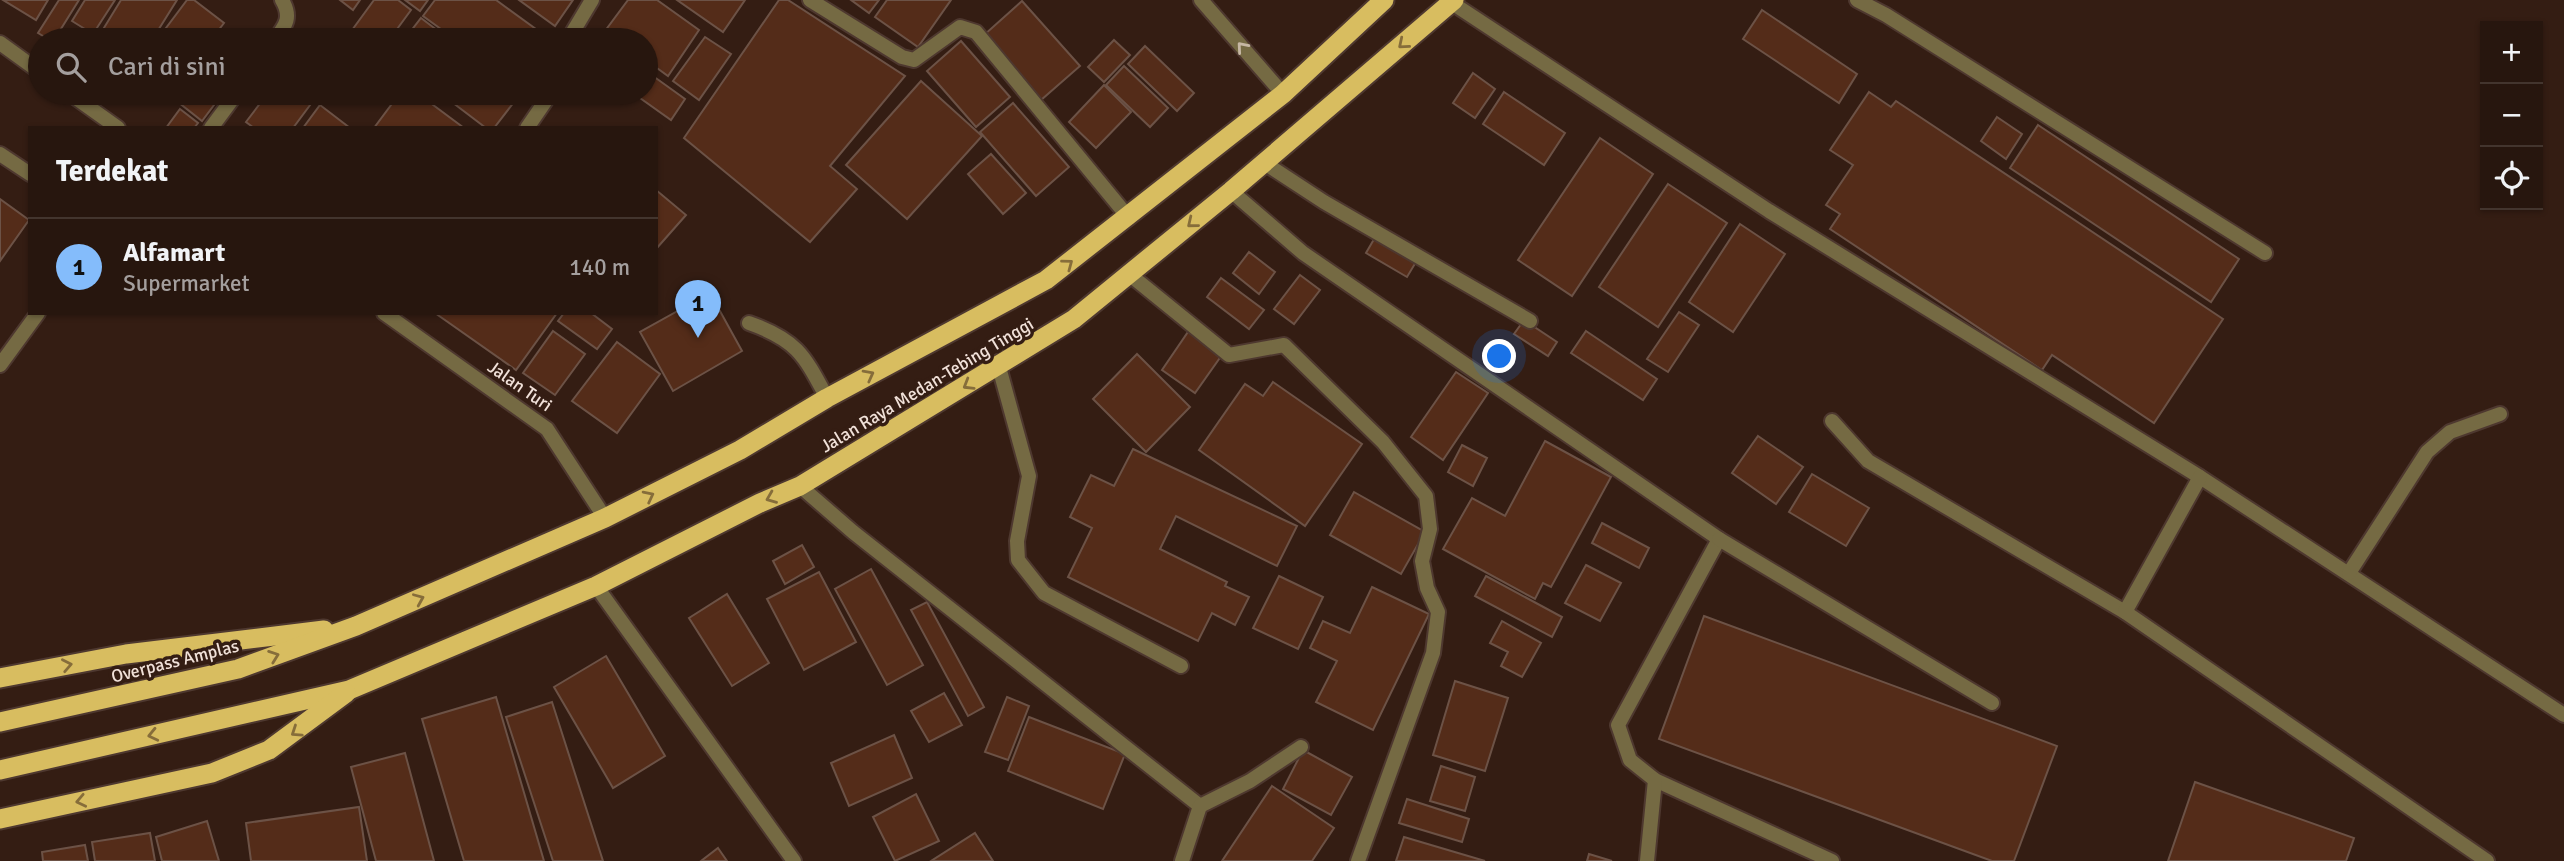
<!DOCTYPE html>
<html lang="id">
<head>
<meta charset="utf-8">
<style>
	:root { --surface:#27160e; --page:#33231c; --text:#f1f3f6; --muted:#a49f9e; --line:#43352e; --accent:#84bcfb }
	body { margin:0; font-family:Signika,sans-serif; background:var(--page); color:var(--text) }
	.controls { position:absolute; right:21px; top:21px; display:grid; overflow:hidden; border-radius:0px; box-shadow:0 2px 5px #0004 }
	.controls button { width:63px; height:63px; display:grid; place-items:center; padding:0; border:0; border-bottom:2px solid var(--line); background:var(--surface); color:var(--text); font:35px sans-serif }
	.you { position:absolute; left:1500px; top:357px; width:24px; height:24px; margin:-18px; border:5px solid #fff; border-radius:50%; background:#1a73e8; box-shadow:0 0 0 10px #1a73e833 }
	.badge { display:grid; place-items:center; width:46px; height:46px; border-radius:50%; background:var(--accent); color:#111; font-size:23px; font-weight:700 }
	.pin { position:absolute; translate:-50% -58px; filter:drop-shadow(0 2px 4px #0008) }
	.pin::after { content:''; position:absolute; top:37px; width:24px; height:21px; background:inherit; clip-path:polygon(0 0,100% 0,50% 100%) }
	.list { margin:0; padding:0; list-style:none }
	h2 { display:flex; justify-content:space-between; align-items:center; height:91px; margin:0; padding:0 28px; font-size:30px }
	h2 small { font-size:23px; font-weight:400; color:var(--muted) }
	.list li { display:grid; grid-template-columns:46px 1fr auto; gap:21px; align-items:center; box-sizing:border-box; height:98px; padding:0 28px; border-top:2px solid var(--line) }
	.list b { display:block; font-size:26px; white-space:nowrap }
	.list p { margin:0; font-size:23px; white-space:nowrap; color:var(--muted) }
	.list em { font-size:23px; font-style:normal; color:var(--muted) }
	.icon { flex:none; width:38px; height:38px; fill:none; stroke:currentColor; stroke-width:2; stroke-linecap:round; stroke-linejoin:round }
	.map { position:relative; flex:none; width:2564px; height:861px; overflow:hidden }
	.search { position:absolute; background:var(--surface); box-shadow:0 2px 5px #0004; left:28px; top:28px; width:630px; height:77px; display:flex; align-items:center; gap:18px; box-sizing:border-box; padding:0 24px; border-radius:38px; color:var(--muted); font-size:26px }
	.panel { position:absolute; background:var(--surface); box-shadow:0 2px 5px #0004; left:28px; top:126px; width:630px; height:189px; border-radius:0px }
	.map>svg:first-child { display:block }
	.building { fill:#542c19; stroke:#6c5246; stroke-width:2 }
	.lines { fill:none; stroke-linecap:round; stroke-linejoin:round }
	.service-casing { stroke:#4e382f; stroke-width:18 }
	.minor-casing { stroke:#4e382f; stroke-width:18 }
	.trunk-casing { stroke:#4e382f; stroke-width:23 }
	.service { stroke:#756a43; stroke-width:14 }
	.minor { stroke:#756a43; stroke-width:14 }
	.trunk { stroke:#d8bd60; stroke-width:19 }
	.oneway { stroke:#866d3a }
	.oneway2 { stroke:#c6b7a4 }
	.labels { text-anchor:middle; dominant-baseline:central; stroke-width:7; stroke-linejoin:round; paint-order:stroke }
	.street-label { font-size:18px; fill:#f1e1d9; stroke:#341d13 }
</style>
</head>
<body>
<div class="map">
<svg width="2564" height="861" viewBox="0 0 2564 861">
	<rect width="100%" height="100%" fill="#341d13"/>
	<g class="building">
		<polygon points="3,0 48,0 36,20"/>
		<polygon points="59,0 79,0 54,40 50,40 38,33"/>
		<polygon points="85,0 115,0 93,34 72,21"/>
		<polygon points="121,0 177,0 152,40 107,40 99,36"/>
		<polygon points="187,0 194,0 224,23 211,40 157,40"/>
		<polygon points="340,0 360,0 353,10"/>
		<polygon points="374,0 398,0 411,10 389,40 351,40 347,37"/>
		<polygon points="405,0 428,0 420,11"/>
		<polygon points="435,0 496,0 551,40 456,40 423,16"/>
		<polygon points="519,0 573,0 555,26"/>
		<polygon points="628,0 657,0 699,30 668,76 646,60 646,40 618,40 605,31"/>
		<polygon points="677,0 745,0 723,32"/>
		<polygon points="779,0 788,0 905,76 830,166 857,189 810,242 684,138"/>
		<polygon points="851,0 879,0 869,13"/>
		<polygon points="887,0 951,0 918,47 875,17"/>
		<polygon points="1022,1 1080,66 1041,100 984,35"/>
		<polygon points="1762,10 1857,74 1839,103 1743,39"/>
		<polygon points="421,18 450,40 404,40"/>
		<polygon points="705,37 731,54 699,100 673,81"/>
		<polygon points="1114,40 1130,55 1104,82 1088,67"/>
		<polygon points="961,41 1010,97 976,127 927,71"/>
		<polygon points="1145,46 1194,93 1177,111 1128,64"/>
		<polygon points="1124,66 1168,108 1150,127 1106,85"/>
		<polygon points="646,71 685,99 671,120 633,93 646,93"/>
		<polygon points="1473,73 1495,89 1475,118 1453,103"/>
		<polygon points="921,81 982,136 907,219 846,165"/>
		<polygon points="1104,85 1131,112 1096,148 1069,122"/>
		<polygon points="1504,92 1565,133 1544,165 1483,124"/>
		<polygon points="1869,92 1891,107 1896,101 2223,319 2154,423 2052,355 2042,370 1830,229 1840,214 1826,205 1853,165 1830,150"/>
		<polygon points="156,93 171,93 166,100"/>
		<polygon points="185,93 223,93 202,121 178,102"/>
		<polygon points="268,93 319,93 293,128 254,128 246,122"/>
		<polygon points="400,93 417,93 464,128 374,128"/>
		<polygon points="440,93 521,93 494,128 486,128"/>
		<polygon points="1013,103 1069,167 1036,196 980,132"/>
		<polygon points="320,105 350,128 303,128"/>
		<polygon points="180,109 198,123 194,128 166,128"/>
		<polygon points="1997,117 2022,134 2006,159 1981,141"/>
		<polygon points="2038,125 2239,259 2211,302 2010,168"/>
		<polygon points="1600,138 1653,174 1572,296 1518,260"/>
		<polygon points="991,154 1026,193 1003,214 968,174"/>
		<polygon points="1668,184 1727,223 1658,327 1599,287"/>
		<polygon points="656,190 686,215 656,249"/>
		<polygon points="0,199 29,220 0,261"/>
		<polygon points="1740,224 1785,254 1733,332 1689,302"/>
		<polygon points="1377,234 1419,257 1407,277 1366,253"/>
		<polygon points="1249,252 1275,272 1259,294 1233,273"/>
		<polygon points="1300,275 1320,290 1294,324 1274,309"/>
		<polygon points="1221,278 1264,310 1249,329 1207,297"/>
		<polygon points="710,293 742,351 673,391 640,332"/>
		<polygon points="1679,312 1699,325 1668,372 1647,359"/>
		<polygon points="435,313 557,313 516,370"/>
		<polygon points="564,313 591,313 612,329 597,349 558,321"/>
		<polygon points="1524,320 1557,342 1548,356 1514,334"/>
		<polygon points="1190,329 1224,352 1195,393 1162,370"/>
		<polygon points="553,331 585,354 555,395 523,373"/>
		<polygon points="1586,331 1657,379 1643,400 1571,353"/>
		<polygon points="617,342 660,374 617,433 572,401"/>
		<polygon points="1137,354 1190,407 1146,452 1093,399"/>
		<polygon points="1456,372 1488,393 1443,460 1411,437"/>
		<polygon points="1273,382 1362,444 1305,526 1199,450 1245,384 1263,396"/>
		<polygon points="1758,436 1803,467 1776,504 1732,473"/>
		<polygon points="1545,441 1611,477 1551,587 1543,583 1535,599 1443,549 1472,498 1505,516"/>
		<polygon points="1462,445 1487,458 1473,486 1448,472"/>
		<polygon points="1133,449 1297,526 1277,566 1176,516 1160,549 1227,582 1225,586 1249,597 1235,625 1212,613 1198,641 1068,577 1092,528 1070,517 1091,475 1114,486"/>
		<polygon points="1812,474 1869,508 1846,546 1789,512"/>
		<polygon points="1354,492 1425,532 1401,574 1330,535"/>
		<polygon points="1602,523 1649,548 1639,568 1592,543"/>
		<polygon points="802,545 814,567 785,584 773,561"/>
		<polygon points="1586,565 1621,583 1600,621 1565,603"/>
		<polygon points="871,569 923,665 887,685 835,589"/>
		<polygon points="819,572 856,642 804,670 767,599"/>
		<polygon points="1279,576 1323,597 1298,649 1253,628"/>
		<polygon points="1486,576 1562,617 1552,637 1475,596"/>
		<polygon points="1372,587 1429,614 1373,730 1316,702 1337,661 1310,648 1323,621 1350,633"/>
		<polygon points="727,594 769,663 732,686 689,618"/>
		<polygon points="927,602 984,707 968,716 911,610"/>
		<polygon points="1704,616 2057,746 2014,861 1992,861 1659,739"/>
		<polygon points="1502,621 1541,643 1522,677 1501,666 1508,652 1490,643"/>
		<polygon points="606,656 665,756 613,788 554,687"/>
		<polygon points="1455,681 1508,698 1485,771 1433,755"/>
		<polygon points="944,693 962,725 929,742 911,711"/>
		<polygon points="496,697 544,861 464,861 422,719"/>
		<polygon points="1007,697 1029,706 1008,760 985,752"/>
		<polygon points="552,702 603,861 553,861 506,717"/>
		<polygon points="1029,717 1125,754 1103,809 1008,771"/>
		<polygon points="894,735 912,778 849,806 831,763"/>
		<polygon points="1303,750 1352,777 1331,815 1283,789"/>
		<polygon points="405,753 434,861 376,861 351,767"/>
		<polygon points="1441,766 1475,777 1465,811 1430,801"/>
		<polygon points="2195,782 2354,838 2346,861 2168,861"/>
		<polygon points="1272,786 1334,828 1312,861 1222,861"/>
		<polygon points="916,794 939,841 895,861 873,817"/>
		<polygon points="1407,799 1469,819 1462,842 1399,823"/>
		<polygon points="359,807 367,861 251,861 246,823"/>
		<polygon points="207,821 219,861 162,861 156,837"/>
		<polygon points="150,833 155,861 95,861 92,842"/>
		<polygon points="975,833 993,861 931,861"/>
		<polygon points="1404,837 1485,861 1396,861"/>
		<polygon points="85,845 88,861 43,861 42,852"/>
		<polygon points="718,848 727,861 701,861"/>
		<polygon points="1589,854 1612,861 1587,861"/>
	</g>
	<g class="lines">
		<g class="service-casing">
			<g id="service">
				<polyline points="1201,0 1283,94"/>
				<polyline points="1857,0 1886,15 2265,253"/>
				<polyline points="1452,3 1769,211 2200,477 2564,715"/>
				<polyline points="0,154 30,174"/>
				<polyline points="1263,162 1324,202 1530,321"/>
				<polyline points="1231,191 1303,253 1719,539 1618,725 1630,760 1655,780 1832,861"/>
				<path d="M749,323C797,340 804,355 827,398"/>
				<polyline points="0,365 38,313"/>
				<polyline points="999,367 1029,476 1017,541 1018,560 1044,593 1181,666"/>
				<polyline points="1832,421 1868,461 2125,612"/>
				<polyline points="2200,477 2125,612 2487,861"/>
				<polyline points="800,486 853,532 1200,806"/>
				<polyline points="1719,539 1992,703"/>
				<polyline points="2349,573 2427,452 2450,432 2500,414"/>
				<polyline points="596,586 794,861"/>
				<polyline points="1182,861 1200,806 1250,781 1301,747"/>
				<polyline points="1647,861 1655,780"/>
			</g>
		</g>
		<g class="minor-casing">
			<g id="minor">
				<polyline points="810,0 902,57 914,60 960,27 976,32 1129,218"/>
				<path d="M275,40C286,25 292,17 282,0"/>
				<polyline points="568,40 592,0"/>
				<polyline points="0,43 40,72"/>
				<polyline points="69,93 118,128"/>
				<polyline points="211,128 237,93"/>
				<polyline points="527,128 551,93"/>
				<polyline points="1129,274 1229,355 1284,345 1383,442 1426,496 1430,529 1422,561 1427,588 1438,612 1433,653 1358,861"/>
				<polyline points="384,313 547,429 605,518"/>
			</g>
		</g>
		<g class="trunk-casing">
			<g id="trunk">
				<polyline points="0,678 126,654 324,630"/>
				<polyline points="0,722 238,669 356,626 605,518 740,450 827,398 1046,280 1283,94 1384,0"/>
				<polyline points="0,770 349,690 596,586 760,503 800,486 1074,319 1231,191 1454,0"/>
				<polyline points="0,819 212,773 269,750 346,693"/>
			</g>
		</g>
		<use href="#service" class="service"/>
		<use href="#minor" class="minor"/>
		<use href="#trunk" class="trunk"/>
	</g>
	<defs><path id="oneway-chevron" d="M-2-3.5L2.5 0L-2 3.5" fill="none" stroke-width="1.6" stroke-linecap="round" stroke-linejoin="round" transform="scale(1.75)"/></defs>
	<g class="oneway">
		<use href="#oneway-chevron" transform="translate(1403 44) rotate(140)"/>
		<use href="#oneway-chevron" transform="translate(1192 223) rotate(141)"/>
		<use href="#oneway-chevron" transform="translate(1068 264) rotate(-37)"/>
		<use href="#oneway-chevron" transform="translate(869 375) rotate(-28)"/>
		<use href="#oneway-chevron" transform="translate(968 385) rotate(149)"/>
		<use href="#oneway-chevron" transform="translate(649 496) rotate(-27)"/>
		<use href="#oneway-chevron" transform="translate(771 498) rotate(158)"/>
		<use href="#oneway-chevron" transform="translate(419 599) rotate(-23)"/>
		<use href="#oneway-chevron" transform="translate(274 656) rotate(-20)"/>
		<use href="#oneway-chevron" transform="translate(67 665) rotate(-11)"/>
		<use href="#oneway-chevron" transform="translate(296 732) rotate(146)"/>
		<use href="#oneway-chevron" transform="translate(153 735) rotate(167)"/>
		<use href="#oneway-chevron" transform="translate(81 801) rotate(168)"/>
	</g>
	<use class="oneway2" href="#oneway-chevron" transform="translate(1242 47) rotate(-131)"/>
	<g class="labels">
		<g class="street-label">
			<text transform="translate(927 385) rotate(-31)">Jalan Raya Medan-Tebing Tinggi</text>
			<text transform="translate(520 386) rotate(35)">Jalan Turi</text>
			<text transform="translate(175 661) rotate(-14)">Overpass Amplas</text>
		</g>
	</g>
</svg>
<div class="controls">
<button>+</button>
<button>−</button>
<button><svg class="icon" aria-label="locate" viewBox="0 0 24 24"><circle cx="12" cy="12" r="6"/><path d="M12 2v4M12 18v4M2 12h4M18 12h4"/></svg></button>
</div>
<div class="you"></div>
<div class="pin badge" style="left:698px;top:338px">1</div>
<div class="search"><svg class="icon" aria-label="search" viewBox="0 0 24 24"><circle cx="10" cy="10" r="6"/><path d="M15 15l6 6"/></svg>Cari di sini</div>
<section class="panel">
<h2>Terdekat<small></small></h2>
<ul class="list">
<li><span class="badge">1</span><div><b>Alfamart</b><p>Supermarket</p></div><em>140 m</em></li>
</ul>
</section>
</div>
</body>
</html>
